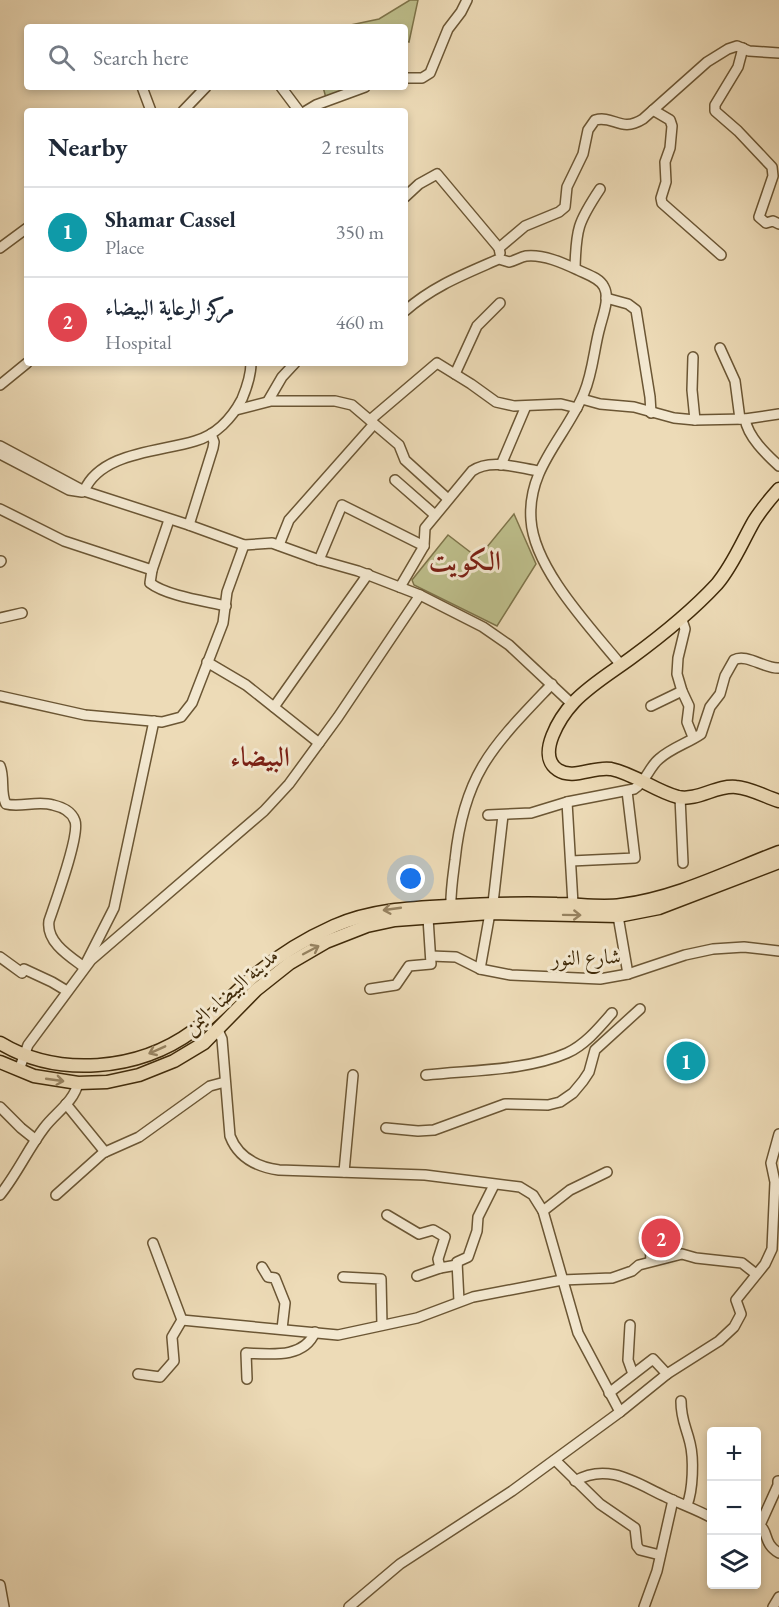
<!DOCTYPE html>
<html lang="en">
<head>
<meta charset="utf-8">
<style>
	:root { --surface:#fff; --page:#f6f6f7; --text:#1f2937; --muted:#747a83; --line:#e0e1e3; --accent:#ea580c }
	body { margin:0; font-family:"EB Garamond",Amiri,serif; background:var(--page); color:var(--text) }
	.controls { position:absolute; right:18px; bottom:18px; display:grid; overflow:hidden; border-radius:6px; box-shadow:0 3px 9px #0003 }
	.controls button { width:54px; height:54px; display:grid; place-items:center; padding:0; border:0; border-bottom:2px solid var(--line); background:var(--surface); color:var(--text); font:30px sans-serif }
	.you { position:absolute; left:411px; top:879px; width:21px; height:21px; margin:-15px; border:4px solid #fff; border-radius:50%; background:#1a73e8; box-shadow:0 0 0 9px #1a73e833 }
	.badge { display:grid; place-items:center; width:39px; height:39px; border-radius:50%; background:var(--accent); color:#fff; font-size:20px; font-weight:700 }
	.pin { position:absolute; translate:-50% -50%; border:3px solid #fff; box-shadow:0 2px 6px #0006 }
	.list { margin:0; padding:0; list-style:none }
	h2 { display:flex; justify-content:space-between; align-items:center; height:78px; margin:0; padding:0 24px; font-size:26px }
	h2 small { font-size:20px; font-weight:400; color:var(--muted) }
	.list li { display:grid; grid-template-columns:39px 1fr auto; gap:18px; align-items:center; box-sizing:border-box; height:90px; padding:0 24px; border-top:2px solid var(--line) }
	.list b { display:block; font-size:22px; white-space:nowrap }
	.list p { margin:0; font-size:20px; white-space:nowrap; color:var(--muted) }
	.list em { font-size:20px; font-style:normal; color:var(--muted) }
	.icon { flex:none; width:33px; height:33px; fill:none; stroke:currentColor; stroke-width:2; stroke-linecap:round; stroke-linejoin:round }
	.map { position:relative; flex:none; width:779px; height:1607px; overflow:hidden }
	.search { position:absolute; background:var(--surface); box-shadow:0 3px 9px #0003; left:24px; top:24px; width:384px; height:66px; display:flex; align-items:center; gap:15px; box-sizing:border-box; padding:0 21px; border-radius:6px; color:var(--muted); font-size:22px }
	.panel { position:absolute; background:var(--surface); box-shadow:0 3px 9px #0003; left:24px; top:108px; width:384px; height:258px; border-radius:6px }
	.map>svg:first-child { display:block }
	.green { fill:#bdbe8b; stroke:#7e744a; stroke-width:1.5 }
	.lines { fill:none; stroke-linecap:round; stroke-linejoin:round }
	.minor-casing { stroke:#6b5634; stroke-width:12 }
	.major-casing { stroke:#402a09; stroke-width:15 }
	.minor { stroke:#f3e8d0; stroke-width:9 }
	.major { stroke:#eddbb7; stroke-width:12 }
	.oneway { stroke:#968260 }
	.labels { text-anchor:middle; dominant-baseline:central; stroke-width:6; stroke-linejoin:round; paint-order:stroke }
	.street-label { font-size:21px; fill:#402a09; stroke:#f3e8d0 }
	.district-label { font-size:27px; font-weight:bold; fill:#7a1f14; stroke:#f3e8d0 }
</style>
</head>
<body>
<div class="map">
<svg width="779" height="1607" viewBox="0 0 779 1607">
	<rect width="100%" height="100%" fill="#eddbb7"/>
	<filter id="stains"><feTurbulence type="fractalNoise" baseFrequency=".00333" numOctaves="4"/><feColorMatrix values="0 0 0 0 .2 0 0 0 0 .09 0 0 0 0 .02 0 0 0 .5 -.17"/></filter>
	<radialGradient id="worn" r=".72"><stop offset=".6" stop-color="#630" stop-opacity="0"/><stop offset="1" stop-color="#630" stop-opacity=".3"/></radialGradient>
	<g class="green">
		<polygon points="410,0 418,0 409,42 405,41 405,27 341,27 379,19"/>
		<polygon points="323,87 356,87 326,98"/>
		<polygon points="514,514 536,564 497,626 414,585 412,580 448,535 478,558"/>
	</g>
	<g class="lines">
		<g class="minor-casing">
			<g id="minor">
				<polyline points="743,48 738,67 715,105 715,111 738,131 772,167 773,176 759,217 766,223 773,221 779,224"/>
				<polyline points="405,78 422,78 430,73 448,29 461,12 467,0"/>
				<polyline points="142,87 151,111"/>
				<polyline points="281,87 299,111"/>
				<polyline points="653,110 670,120 672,126 670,148 665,162 666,182 661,198 662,203 721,255"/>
				<polyline points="183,111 206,87"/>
				<polyline points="306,111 316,105 365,87"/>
				<polyline points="405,197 419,184 437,174 499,248 500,253"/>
				<polyline points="0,248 27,228"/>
				<path d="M499,248L525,226L559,212L565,207L567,187L583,154L588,130L595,120C614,115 621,133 643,119L707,62L728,49L737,46L749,51L779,53"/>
				<path d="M575,268C576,229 578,222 600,189"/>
				<polyline points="606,298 628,304 636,310 650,397 651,413"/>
				<path d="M405,311C433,286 465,274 499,259L509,262C515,261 520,257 526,256C543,254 563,263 578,270C586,274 600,278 604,287C610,298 603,315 600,327C594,348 593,372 584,393C566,437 527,468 531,520C534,569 591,628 621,665"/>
				<polyline points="720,348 735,381 740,419"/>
				<polyline points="693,357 692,390 695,420"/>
				<polyline points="455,374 477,326 500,303"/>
				<polyline points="0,385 27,363"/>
				<polyline points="582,399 600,404 634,407 674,418 695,420 745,419 779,414"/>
				<polyline points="268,401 282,377 295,363"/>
				<polyline points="236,410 271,401 335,401 352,405 399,445 405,460 448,499"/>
				<path d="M745,419C748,437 766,454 779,466"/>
				<polyline points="370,420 437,363 471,384 496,402 514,406 561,404 577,408"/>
				<polyline points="0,446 84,491 189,525 244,545 272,543 319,560 358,571 420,595 483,627 509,645 572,704"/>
				<polyline points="0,454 69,490 82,492"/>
				<polyline points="501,465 526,406"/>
				<polyline points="395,480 435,515"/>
				<path d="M84,491C101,452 159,452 195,441C216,435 232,418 242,399C247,387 251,376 251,363"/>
				<polyline points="0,509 64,541 152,570"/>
				<path d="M169,520L152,570L150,583C167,596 205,601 226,606"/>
				<polyline points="189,525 213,448 214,442 211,434"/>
				<polyline points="279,545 289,520 374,424"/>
				<polyline points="319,560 342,505 424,546"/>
				<polyline points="0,562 1,561"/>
				<path d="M400,587L424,546L425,528L472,471C491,458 518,468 539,471"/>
				<polyline points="681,617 685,629 678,658 677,674 682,691 689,706 687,722 693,737"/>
				<polyline points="0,618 22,613"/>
				<polyline points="207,662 246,685 319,743"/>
				<polyline points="0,696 85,715 162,722 181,717 192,703 223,623 227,592 244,545"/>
				<polyline points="651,706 682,691"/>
				<polyline points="274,707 368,574"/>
				<path d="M0,766C5,778 0,793 6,804C21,808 37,800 53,805C62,807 72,812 75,821C80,835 55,903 49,921C46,942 69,956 84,967L114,908L154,721"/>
				<polyline points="680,797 683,863"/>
				<polyline points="567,802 573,904"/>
				<path d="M488,815L531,813L567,802L634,789C646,782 649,767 659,759C671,748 688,743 701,734L710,707L720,694L725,676L734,660C746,653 765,669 779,668"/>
				<polyline points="571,861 635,858 627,791"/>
				<polyline points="493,903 503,815"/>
				<path d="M451,910C450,894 453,876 455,860C464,772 494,745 552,684"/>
				<polyline points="618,916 628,974"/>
				<polyline points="431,956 456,957 480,969 511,975 600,979 628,974 685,955 713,949 744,947 779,951"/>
				<polyline points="0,957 22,973 24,969 52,982 67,991"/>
				<polyline points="480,969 490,913"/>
				<polyline points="370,989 396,985 409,966 431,964 428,918"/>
				<path d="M218,1030L222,1039L230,1136C238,1157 257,1167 279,1170L425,1175L520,1187L533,1195L543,1211L578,1333L620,1412"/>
				<polyline points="19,1070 28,1045 91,960 264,811 289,784 338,717 420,595"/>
				<path d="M426,1075C471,1070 526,1071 567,1053C585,1045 599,1028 612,1013"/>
				<polyline points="66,1104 105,1152"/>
				<polyline points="0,1107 21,1128 36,1140"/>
				<polyline points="386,1128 418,1131 434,1130 505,1104 548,1105 560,1102 573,1093 583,1081 589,1072 595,1050 640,1009"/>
				<polyline points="344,1172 353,1075"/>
				<path d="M0,1195C17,1174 28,1149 44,1128C55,1113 74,1102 78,1083"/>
				<polyline points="56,1195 103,1153 139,1137 210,1086 225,1082"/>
				<polyline points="543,1211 570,1190 607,1172"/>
				<polyline points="387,1215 419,1234 433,1230 445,1237 438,1259 440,1268 457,1265"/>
				<polyline points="650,1245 651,1261"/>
				<polyline points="262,1267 268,1277 275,1278 285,1303 282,1329"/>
				<polyline points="417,1276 440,1268"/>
				<polyline points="343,1277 381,1279 382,1325"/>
				<polyline points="459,1301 457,1262 468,1257 477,1231 478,1217 494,1185"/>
				<polyline points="182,1320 338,1335 417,1318 473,1297 562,1280 612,1278 632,1271 639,1265 682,1254 696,1258 742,1263 756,1274"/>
				<polyline points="630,1325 628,1360 633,1374"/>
				<polyline points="138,1374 160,1377 174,1361 172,1337 182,1320 153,1243"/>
				<path d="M247,1379L246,1353C270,1354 304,1359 315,1332"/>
				<polyline points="609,1393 653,1359 667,1374"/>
				<path d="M681,1401C681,1420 686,1426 690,1443C694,1459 693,1490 687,1505"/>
				<polyline points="555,1460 600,1504 635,1528 637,1546 640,1550 660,1555"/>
				<path d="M575,1481C608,1462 636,1483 664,1496C680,1504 696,1509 712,1518"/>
				<path d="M756,1523C771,1531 761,1542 779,1553"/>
				<polyline points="760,1525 778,1485 778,1481"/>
				<polyline points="0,1585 4,1607"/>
				<polyline points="349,1607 400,1564 512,1491 620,1412 667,1374 719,1341 734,1327 741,1314 736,1300 765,1264 772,1249 775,1182 771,1163 779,1134"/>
				<polyline points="644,1607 657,1571 673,1500"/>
				<polyline points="773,1607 779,1597"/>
			</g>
		</g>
		<g class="major-casing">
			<g id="major">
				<path d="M779,489C770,499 761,510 754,521C742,542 733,565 717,584C692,611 661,636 631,658C612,672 590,685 574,702C561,716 535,755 558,770C573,780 594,766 611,769C635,774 655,791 678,797C698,801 716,785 736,787C750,788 766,797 779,801"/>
				<path d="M0,1043C58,1078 138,1071 193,1031C215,1015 233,994 253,977C277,956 305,939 334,926C371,910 408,908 449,906C485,904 521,903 557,904C578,904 601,908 621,905C676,898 727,872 779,852"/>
				<polyline points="0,1062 34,1076 78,1083 107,1082 139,1075 174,1061 204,1043 256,990 290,963 326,942 367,926 395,920 490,913 618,916 659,908 779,862"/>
			</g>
		</g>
		<use href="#minor" class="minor"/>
		<use href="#major" class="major"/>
	</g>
	<defs><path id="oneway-shaft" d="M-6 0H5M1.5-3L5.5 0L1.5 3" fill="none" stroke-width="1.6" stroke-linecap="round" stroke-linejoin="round" transform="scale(1.5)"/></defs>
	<g class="oneway">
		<use href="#oneway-shaft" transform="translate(392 909) rotate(172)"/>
		<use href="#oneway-shaft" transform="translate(572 915) rotate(1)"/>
		<use href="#oneway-shaft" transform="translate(311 950) rotate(-28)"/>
		<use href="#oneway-shaft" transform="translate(157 1050) rotate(156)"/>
		<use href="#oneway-shaft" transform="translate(55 1080) rotate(8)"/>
	</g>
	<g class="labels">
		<g class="street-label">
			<text transform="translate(586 957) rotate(-2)">شارع النور</text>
			<text transform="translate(230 991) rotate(-41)">مدينة البيضاء اليمن</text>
		</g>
		<g class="district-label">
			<text x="465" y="560">الكويت</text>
			<text x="260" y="756">البيضاء</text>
		</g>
	</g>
	<rect width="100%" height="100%" filter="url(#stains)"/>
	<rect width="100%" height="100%" fill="url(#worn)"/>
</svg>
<div class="controls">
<button>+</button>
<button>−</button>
<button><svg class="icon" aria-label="layers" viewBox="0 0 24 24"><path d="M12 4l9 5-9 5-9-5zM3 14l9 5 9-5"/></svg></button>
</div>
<div class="you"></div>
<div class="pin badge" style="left:686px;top:1061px;background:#0f9aa8">1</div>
<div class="pin badge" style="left:661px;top:1238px;background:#e0444e">2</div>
<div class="search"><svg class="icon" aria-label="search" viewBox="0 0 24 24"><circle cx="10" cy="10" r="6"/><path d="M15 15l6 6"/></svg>Search here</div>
<section class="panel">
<h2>Nearby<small>2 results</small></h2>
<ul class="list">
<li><span class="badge" style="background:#0f9aa8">1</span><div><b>Shamar Cassel</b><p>Place</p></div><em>350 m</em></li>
<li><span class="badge" style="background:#e0444e">2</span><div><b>مركز الرعاية البيضاء</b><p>Hospital</p></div><em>460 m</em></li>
</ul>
</section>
</div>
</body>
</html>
